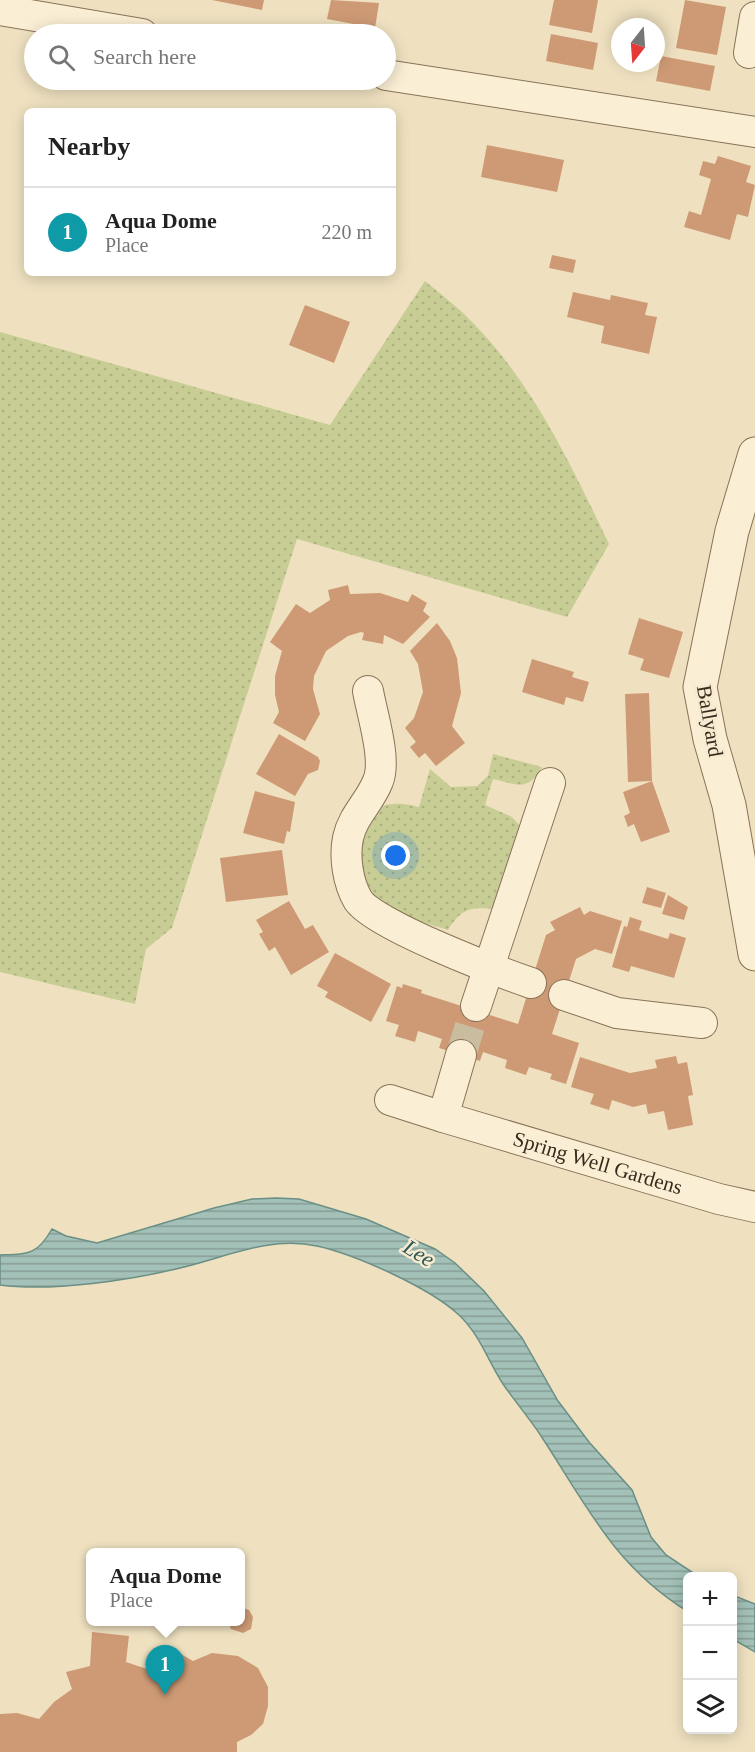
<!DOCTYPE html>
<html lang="en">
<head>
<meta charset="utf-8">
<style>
	:root { --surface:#fff; --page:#f2f2f2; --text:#222; --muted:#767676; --line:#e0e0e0; --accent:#2563eb }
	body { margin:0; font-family:"Times New Roman",serif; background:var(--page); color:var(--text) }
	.controls { position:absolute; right:18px; bottom:18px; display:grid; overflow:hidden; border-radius:9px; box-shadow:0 3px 15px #0003 }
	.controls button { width:54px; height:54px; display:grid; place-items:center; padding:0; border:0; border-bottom:2px solid var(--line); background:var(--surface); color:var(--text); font:30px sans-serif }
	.compass { position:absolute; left:611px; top:18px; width:54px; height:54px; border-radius:50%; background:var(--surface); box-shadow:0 3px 15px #0003; rotate:197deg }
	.you { position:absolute; left:396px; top:856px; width:21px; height:21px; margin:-15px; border:4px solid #fff; border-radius:50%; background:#1a73e8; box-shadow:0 0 0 9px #1a73e833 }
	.badge { display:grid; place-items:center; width:39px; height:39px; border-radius:50%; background:var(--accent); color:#fff; font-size:20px; font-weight:700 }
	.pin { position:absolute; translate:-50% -50px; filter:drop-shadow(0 2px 3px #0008) }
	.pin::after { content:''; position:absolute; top:32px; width:21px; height:18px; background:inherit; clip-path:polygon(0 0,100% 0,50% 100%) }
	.popup { position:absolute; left:86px; top:1548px; width:159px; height:78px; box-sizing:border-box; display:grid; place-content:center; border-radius:9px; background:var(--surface); filter:drop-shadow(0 2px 4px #0005); font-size:20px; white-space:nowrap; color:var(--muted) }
	.popup b { font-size:22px; color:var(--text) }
	.popup::after { content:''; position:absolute; left:50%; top:100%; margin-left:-12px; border:12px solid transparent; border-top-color:var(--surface) }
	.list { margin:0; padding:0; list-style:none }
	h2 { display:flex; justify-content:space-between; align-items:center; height:78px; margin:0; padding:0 24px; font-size:26px }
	h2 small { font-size:20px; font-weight:400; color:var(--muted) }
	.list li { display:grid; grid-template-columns:39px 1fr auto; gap:18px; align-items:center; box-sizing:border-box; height:90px; padding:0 24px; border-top:2px solid var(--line) }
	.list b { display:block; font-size:22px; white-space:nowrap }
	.list p { margin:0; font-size:20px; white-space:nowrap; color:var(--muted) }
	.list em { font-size:20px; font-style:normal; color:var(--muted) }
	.icon { flex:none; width:33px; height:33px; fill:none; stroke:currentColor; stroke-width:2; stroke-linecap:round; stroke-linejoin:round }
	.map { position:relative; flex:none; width:755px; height:1752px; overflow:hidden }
	.search { position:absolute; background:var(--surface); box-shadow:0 3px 15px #0003; left:24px; top:24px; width:372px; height:66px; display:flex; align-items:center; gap:15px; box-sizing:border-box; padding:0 21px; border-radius:33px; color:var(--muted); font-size:22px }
	.panel { position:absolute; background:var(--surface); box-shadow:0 3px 15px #0003; left:24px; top:108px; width:372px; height:168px; border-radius:9px }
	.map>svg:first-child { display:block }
	.grass { fill:url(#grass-dots) }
	.water { fill:url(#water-rules); stroke:#6a8f86; stroke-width:1.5 }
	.building { fill:#ce9a75 }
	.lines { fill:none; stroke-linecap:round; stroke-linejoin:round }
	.minor-tunnel { stroke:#cabc9f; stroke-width:30; stroke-dasharray:30 15; stroke-linecap:butt }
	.minor-casing { stroke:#897258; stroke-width:32 }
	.tertiary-casing { stroke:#897258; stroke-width:35 }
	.minor { stroke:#faeed4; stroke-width:30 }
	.tertiary { stroke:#faeed4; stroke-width:33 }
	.labels { text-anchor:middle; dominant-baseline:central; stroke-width:5; stroke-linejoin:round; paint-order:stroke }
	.street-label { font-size:21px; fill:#382a1d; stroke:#f6ebd0 }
	.water-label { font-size:22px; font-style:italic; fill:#2b5855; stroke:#f6ebd0 }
</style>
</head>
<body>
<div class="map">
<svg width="755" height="1752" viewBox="0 0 755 1752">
	<defs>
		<pattern id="grass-dots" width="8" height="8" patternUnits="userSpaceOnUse" patternTransform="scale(1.5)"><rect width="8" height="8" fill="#c7cd94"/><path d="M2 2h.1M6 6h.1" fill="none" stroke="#acb07f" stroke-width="1.8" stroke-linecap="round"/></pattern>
		<pattern id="water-rules" width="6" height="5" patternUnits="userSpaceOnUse" patternTransform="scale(1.5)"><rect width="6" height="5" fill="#a3c1b8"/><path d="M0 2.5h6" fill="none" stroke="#869d95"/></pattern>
	</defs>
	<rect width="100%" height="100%" fill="#efe1c0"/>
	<g class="grass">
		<path d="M425,281C440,294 457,306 470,320C533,383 571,465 609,544L567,617L297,539L172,928L146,949L135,1004L0,972V332L330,425Z"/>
		<path d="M493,754L542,767C528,793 516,784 493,779L485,805L512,817L522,828L495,909C470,907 462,908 448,930C423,922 396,917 377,898C357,879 354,825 378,808C390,801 407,804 419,807L430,769L451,787L477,786L488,776Z"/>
	</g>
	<g class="water">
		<path d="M276,1198L299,1199L366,1219L435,1249L455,1263L484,1291L522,1338L558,1401L589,1442L632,1490L651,1537L666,1555L698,1576H688L687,1611C615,1566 588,1508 543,1439C531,1420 516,1403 503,1384C488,1361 480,1335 459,1315C430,1288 357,1255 317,1246C270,1236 229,1256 184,1267C133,1280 52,1292 0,1285V1255C29,1254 37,1255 52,1229L66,1236L97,1243L214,1208L252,1199Z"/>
		<polygon points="732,1595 755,1604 755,1652 733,1639"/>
	</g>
	<g class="building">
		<polygon points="212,0 264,0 262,10"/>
		<polygon points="331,0 379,3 375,28 327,19"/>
		<polygon points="554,0 598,0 592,33 549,25"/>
		<polygon points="685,0 726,7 717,55 676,48"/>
		<polygon points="551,34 598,43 593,70 546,61"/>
		<polygon points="661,56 715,66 710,91 656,81"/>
		<polygon points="487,145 564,160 557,192 481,177"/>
		<polygon points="718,156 751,166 746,182 755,185 748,217 737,214 730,240 684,227 689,211 701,215 711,179 699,175 703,161 715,164"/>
		<polygon points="552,255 576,260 573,273 549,268"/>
		<polygon points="573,292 610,300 611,295 648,303 645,315 657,317 649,354 601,343 604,326 567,317"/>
		<polygon points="305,305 350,322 334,363 289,345"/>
		<polygon points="348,585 350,594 380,593 408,602 412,594 427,603 423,611 430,617 403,644 384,635 383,644 362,640 364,633 361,632 348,636 326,651 314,676 313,689 320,714 305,741 273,723 279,712 275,695 275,676 282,651 270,642 296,604 310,613 330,600 328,590"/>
		<polygon points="639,618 683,632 669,678 640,670 644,659 628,654"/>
		<polygon points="437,623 450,641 457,658 461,693 452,726 465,743 436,766 425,753 419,758 410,747 416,742 405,728 414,718 423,692 418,664 410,651"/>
		<polygon points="532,659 574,672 572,677 589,682 583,702 566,697 564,705 522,692"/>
		<polygon points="649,693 652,781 670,832 641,842 634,824 628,827 624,816 630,813 623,792 652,781 628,782 625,694"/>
		<polygon points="279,734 318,757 320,761 318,770 308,774 295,796 256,774"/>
		<polygon points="255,791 295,802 290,832 287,831 284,844 243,833"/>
		<polygon points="282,850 288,895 226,902 220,858"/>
		<polygon points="647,887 666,893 661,908 642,903"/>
		<polygon points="668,895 688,907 684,920 662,914"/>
		<polygon points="289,901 305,929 313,925 329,952 291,975 275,947 269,951 259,934 263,932 256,920"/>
		<polygon points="580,907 584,915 590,911 622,921 612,954 595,949 576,959 552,1034 579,1043 566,1084 550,1079 552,1074 529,1067 526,1075 505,1068 507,1060 483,1052 480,1061 439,1048 442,1039 418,1031 415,1042 395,1036 399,1025 386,1021 397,986 402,988 403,984 422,990 421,993 518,1024 546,935 555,930 550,922"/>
		<polygon points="630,917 642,921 639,930 668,939 670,933 686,938 674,978 631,966 629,972 612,967 624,926 627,927"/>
		<polygon points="335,953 391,984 371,1022 325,997 328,992 317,986"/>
		<polygon points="676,1056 678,1064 687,1062 693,1095 688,1096 693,1125 668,1130 664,1111 648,1114 646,1104 633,1107 612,1100 609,1110 590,1104 594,1094 571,1087 580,1057 630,1073 657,1068 655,1060"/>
		<polygon points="240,1607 249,1610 253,1617 251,1629 243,1633 231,1629 228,1622 240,1622"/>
		<polygon points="92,1632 129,1636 126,1662 150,1670 165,1645 193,1661 212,1653 238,1656 258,1668 268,1687 268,1706 263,1724 251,1735 237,1742 237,1752 0,1752 0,1714 17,1713 39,1719 54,1702 72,1689 66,1672 90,1666"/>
	</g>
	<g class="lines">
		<polyline class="minor-tunnel" points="461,1055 476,1006"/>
		<g class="minor-casing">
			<g id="minor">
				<polyline points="0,10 142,34"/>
				<polyline points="749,53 755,17"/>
				<polyline points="386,75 755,132"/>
				<path d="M368,691C372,714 387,760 378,781C370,802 353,815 348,838C344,857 348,883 358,900C374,925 499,972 531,983"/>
				<polyline points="564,995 617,1013 702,1023"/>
				<polyline points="476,1006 550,783"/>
				<path id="s1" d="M461,1055L443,1117L719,1199L755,1207"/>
				<polyline points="390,1100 443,1117"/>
			</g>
		</g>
		<g class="tertiary-casing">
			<polyline id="tertiary" points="755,454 732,531 700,687 710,739 729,805 755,954"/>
		</g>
		<use href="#minor" class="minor"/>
		<use href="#tertiary" class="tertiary"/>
	</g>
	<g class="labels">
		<g class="street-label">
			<text transform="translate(710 721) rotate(80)">Ballyard</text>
			<text stroke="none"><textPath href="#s1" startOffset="226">Spring Well Gardens</textPath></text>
		</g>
		<g class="water-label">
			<text transform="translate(419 1253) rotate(32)">Lee</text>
		</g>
	</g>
</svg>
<div class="controls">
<button>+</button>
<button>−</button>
<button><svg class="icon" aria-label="layers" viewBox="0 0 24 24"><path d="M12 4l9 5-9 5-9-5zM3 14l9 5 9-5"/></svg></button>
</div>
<svg class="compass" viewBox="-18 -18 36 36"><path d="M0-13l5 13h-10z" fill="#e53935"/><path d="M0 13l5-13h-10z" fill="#767676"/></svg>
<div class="you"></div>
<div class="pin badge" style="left:165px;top:1695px;background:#0f9aa8">1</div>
<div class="popup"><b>Aqua Dome</b>Place</div>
<div class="search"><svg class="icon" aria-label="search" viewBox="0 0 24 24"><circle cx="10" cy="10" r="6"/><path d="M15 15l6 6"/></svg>Search here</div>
<section class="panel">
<h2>Nearby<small></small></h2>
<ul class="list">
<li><span class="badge" style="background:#0f9aa8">1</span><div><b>Aqua Dome</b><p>Place</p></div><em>220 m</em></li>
</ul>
</section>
</div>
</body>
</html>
